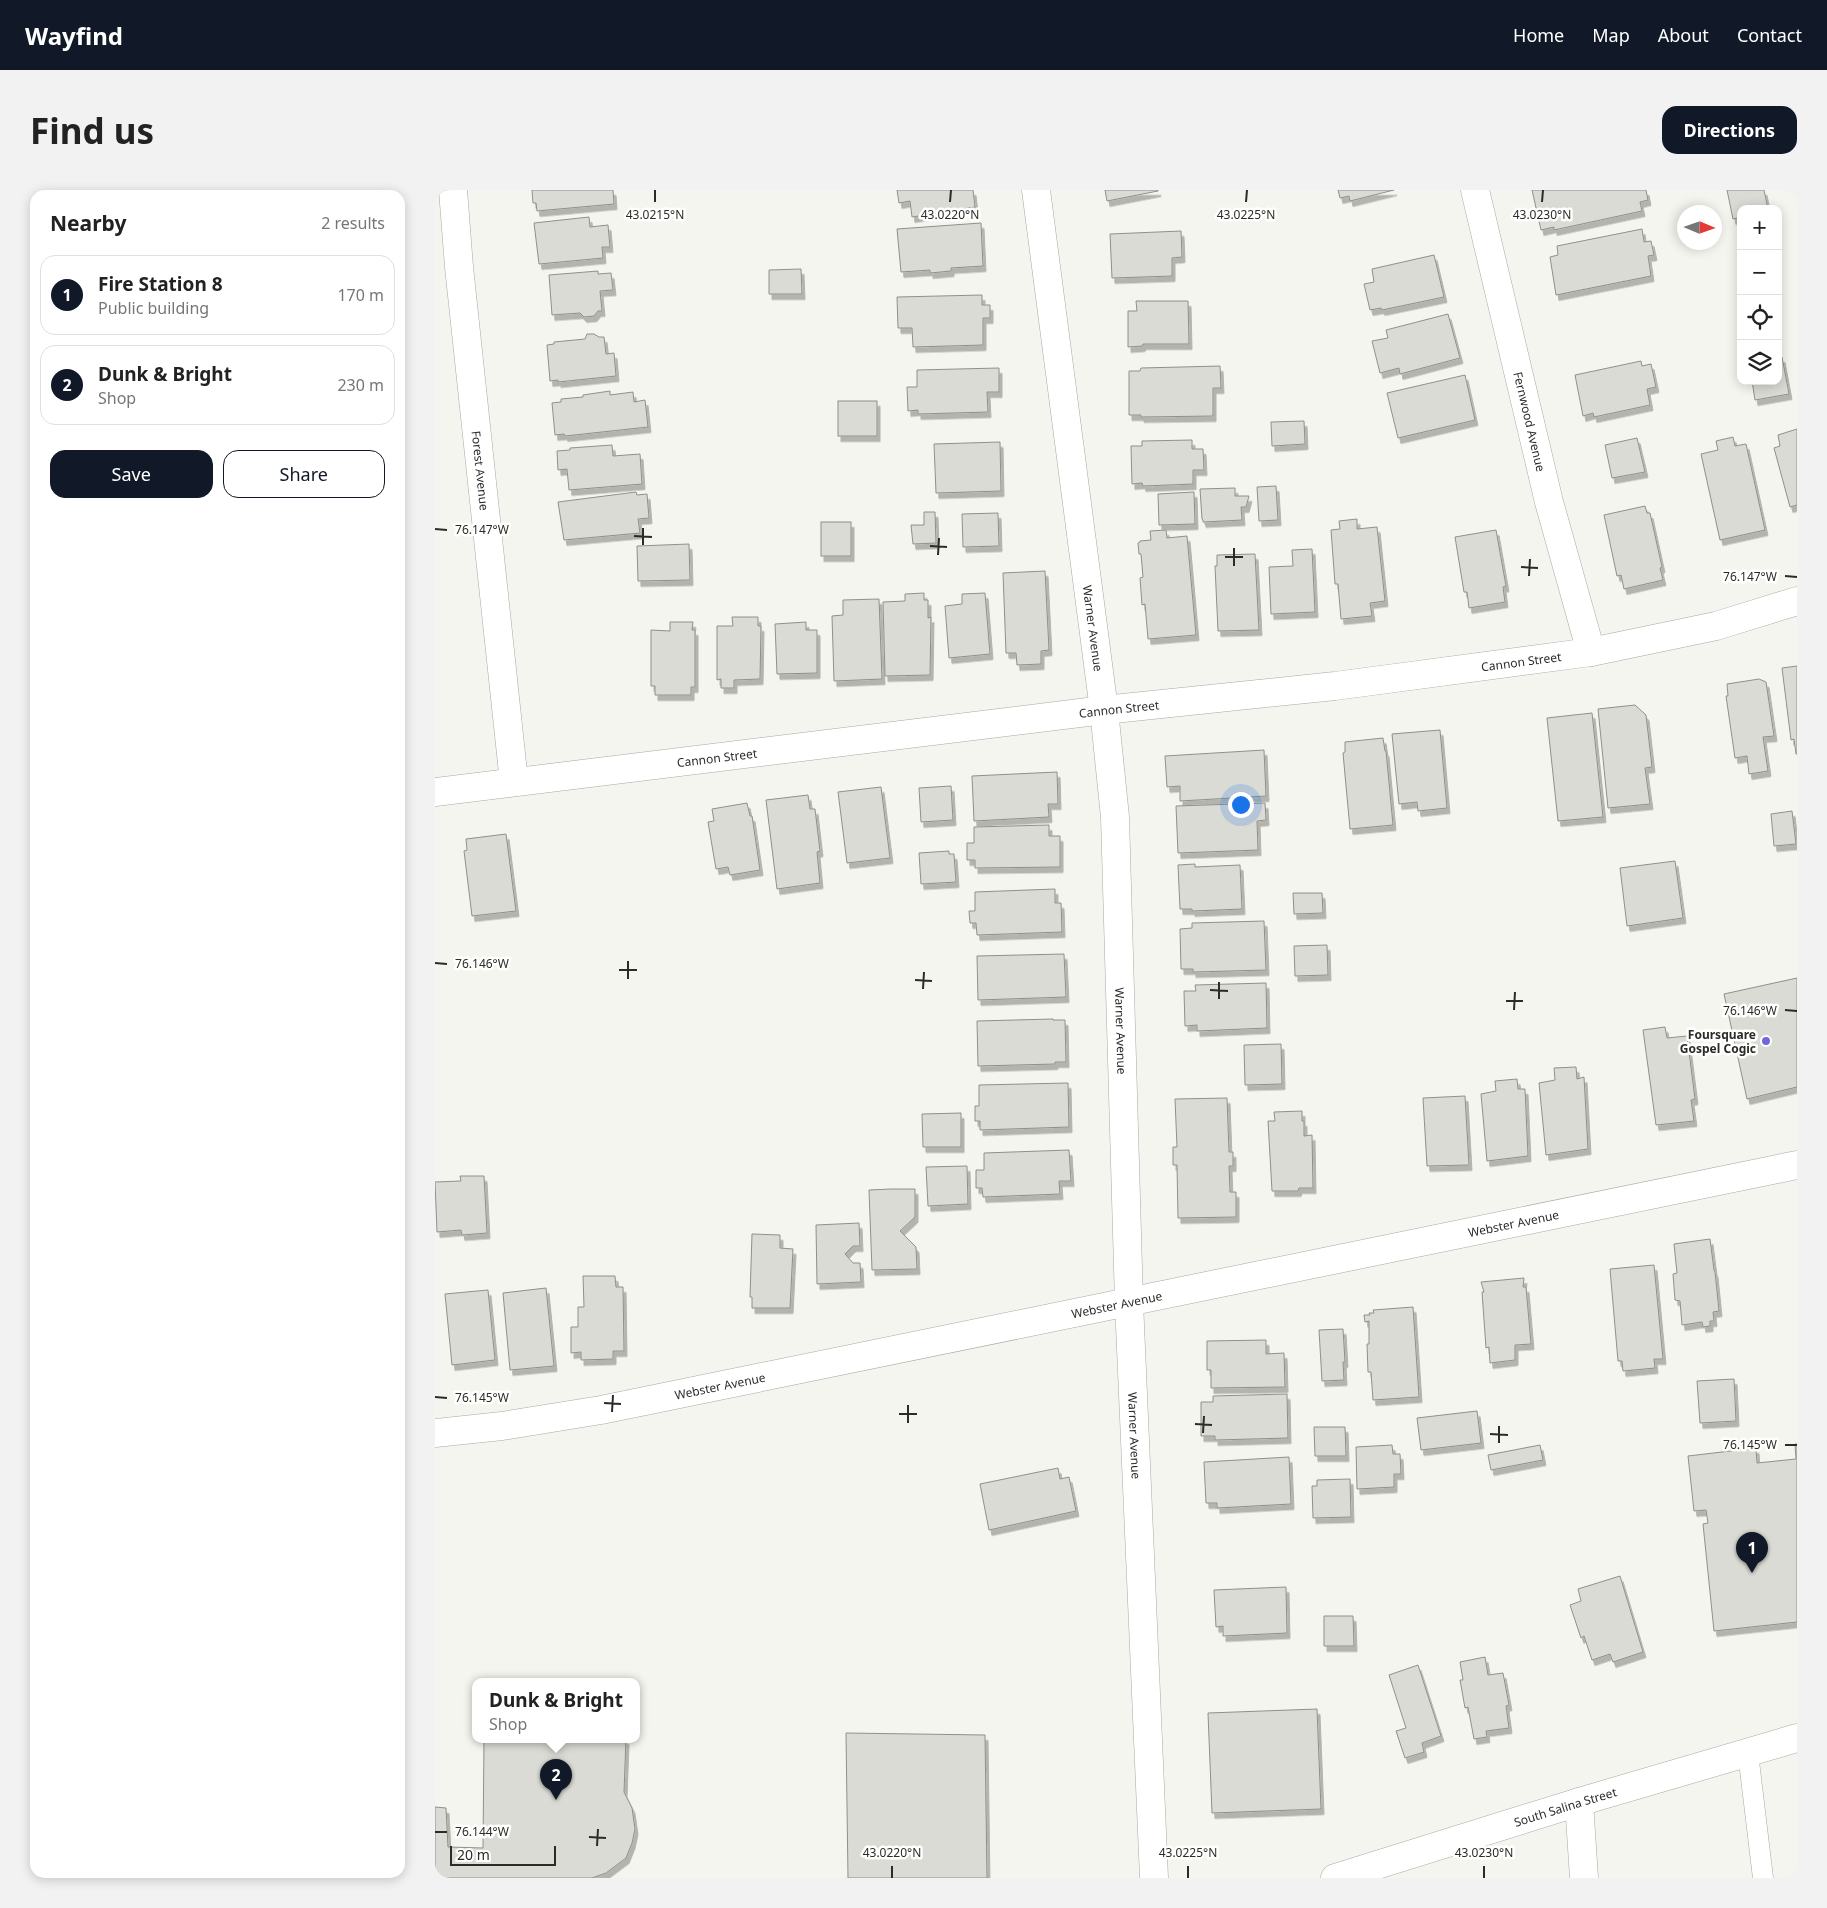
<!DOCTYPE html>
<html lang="en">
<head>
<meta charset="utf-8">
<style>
	:root { --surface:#fff; --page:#f2f2f2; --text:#222; --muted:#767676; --line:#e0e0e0; --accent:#111827 }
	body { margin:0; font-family:"Noto Sans",sans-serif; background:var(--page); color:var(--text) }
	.controls { position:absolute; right:15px; top:15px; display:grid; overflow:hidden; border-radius:10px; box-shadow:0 2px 12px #0003 }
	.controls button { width:45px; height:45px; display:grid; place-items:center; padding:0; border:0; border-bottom:1px solid var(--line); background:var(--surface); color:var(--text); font:25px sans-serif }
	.compass { position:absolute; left:1242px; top:15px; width:45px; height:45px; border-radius:50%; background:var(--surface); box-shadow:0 2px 12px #0003; rotate:92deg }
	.scale { position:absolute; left:15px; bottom:12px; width:106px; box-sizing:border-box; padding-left:5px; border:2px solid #2b2b29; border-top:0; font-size:14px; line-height:18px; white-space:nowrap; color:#2b2b29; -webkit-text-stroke:4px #fffffe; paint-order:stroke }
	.you { position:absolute; left:805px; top:614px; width:18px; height:18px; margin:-12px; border:4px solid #fff; border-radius:50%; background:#1a73e8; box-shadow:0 0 0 8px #1a73e833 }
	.badge { display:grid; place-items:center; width:32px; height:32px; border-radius:50%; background:var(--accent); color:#fff; font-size:16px; font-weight:700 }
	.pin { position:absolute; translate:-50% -41px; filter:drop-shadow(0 1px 2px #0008) }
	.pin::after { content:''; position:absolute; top:26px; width:18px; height:15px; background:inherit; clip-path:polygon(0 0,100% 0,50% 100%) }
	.popup { position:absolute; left:37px; top:1488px; width:168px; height:65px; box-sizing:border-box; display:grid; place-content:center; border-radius:10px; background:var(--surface); filter:drop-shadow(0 1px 4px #0005); font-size:16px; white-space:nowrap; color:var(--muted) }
	.popup b { font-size:19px; color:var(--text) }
	.popup::after { content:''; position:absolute; left:50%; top:100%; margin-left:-10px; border:10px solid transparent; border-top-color:var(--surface) }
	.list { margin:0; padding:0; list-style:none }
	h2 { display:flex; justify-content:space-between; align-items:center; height:65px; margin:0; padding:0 20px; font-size:21px }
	h2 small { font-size:16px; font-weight:400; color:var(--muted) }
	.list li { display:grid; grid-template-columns:32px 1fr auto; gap:15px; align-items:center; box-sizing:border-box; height:80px; margin:0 10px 10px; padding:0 10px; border:1px solid var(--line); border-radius:15px }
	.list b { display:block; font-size:19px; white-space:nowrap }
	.list p { margin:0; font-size:16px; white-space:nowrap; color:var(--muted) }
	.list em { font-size:16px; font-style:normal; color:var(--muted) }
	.actions { display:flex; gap:10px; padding:15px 20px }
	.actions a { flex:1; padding:11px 0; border:1px solid var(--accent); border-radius:15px; text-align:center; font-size:18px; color:var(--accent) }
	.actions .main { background:var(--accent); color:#fff }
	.icon { flex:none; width:28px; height:28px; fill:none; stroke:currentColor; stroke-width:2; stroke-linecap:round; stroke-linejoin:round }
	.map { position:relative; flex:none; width:1362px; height:1688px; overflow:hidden; border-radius:15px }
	header { display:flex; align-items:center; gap:30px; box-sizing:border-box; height:70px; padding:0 25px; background:var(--accent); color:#fff }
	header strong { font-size:24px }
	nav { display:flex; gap:28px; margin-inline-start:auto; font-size:18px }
	.intro { display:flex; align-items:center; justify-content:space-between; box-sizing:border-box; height:120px; padding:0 30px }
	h1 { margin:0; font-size:35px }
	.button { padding:12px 22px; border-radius:15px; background:var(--accent); color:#fff; font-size:18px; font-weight:700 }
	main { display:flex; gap:30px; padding:0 30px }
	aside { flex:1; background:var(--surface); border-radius:15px; box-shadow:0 2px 12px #0003 }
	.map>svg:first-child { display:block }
	.building { fill:#dbdbd5; stroke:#90908b; filter:url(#shadow) }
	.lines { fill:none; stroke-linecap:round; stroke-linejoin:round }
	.lane-casing { stroke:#a9a8a3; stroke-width:21 }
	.street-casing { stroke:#a9a8a3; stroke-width:29 }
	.primary-casing { stroke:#a9a8a3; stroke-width:29 }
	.lane { stroke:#fff; stroke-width:20 }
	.street { stroke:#fff; stroke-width:28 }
	.primary { stroke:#fff; stroke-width:28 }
	.ticks { fill:none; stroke:#2b2b29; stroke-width:2 }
	.poi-dot { fill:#7266e0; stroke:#fffffe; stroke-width:2 }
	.labels { text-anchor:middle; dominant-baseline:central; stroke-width:5; stroke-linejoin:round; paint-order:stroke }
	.street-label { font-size:12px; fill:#2b2b29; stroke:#fffffe }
	.poi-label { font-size:12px; font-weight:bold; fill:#2b2b29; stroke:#fffffe; text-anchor:end }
	.ticks-label { font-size:12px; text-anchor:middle; fill:#2b2b29; stroke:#fffffe; stroke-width:5; stroke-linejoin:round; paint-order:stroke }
</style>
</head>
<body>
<header>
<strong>Wayfind</strong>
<nav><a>Home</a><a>Map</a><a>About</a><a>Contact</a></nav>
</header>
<div class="intro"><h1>Find us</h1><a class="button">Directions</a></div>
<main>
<aside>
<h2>Nearby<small>2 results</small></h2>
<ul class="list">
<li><span class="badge">1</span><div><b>Fire Station 8</b><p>Public building</p></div><em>170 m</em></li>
<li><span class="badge">2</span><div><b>Dunk &amp; Bright</b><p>Shop</p></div><em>230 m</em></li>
</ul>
<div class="actions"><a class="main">Save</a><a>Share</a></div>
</aside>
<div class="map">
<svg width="1362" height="1688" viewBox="0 0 1362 1688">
	<defs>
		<filter id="shadow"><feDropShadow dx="3" dy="5.5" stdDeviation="0" flood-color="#0004"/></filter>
	</defs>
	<rect width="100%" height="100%" fill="#f5f5ef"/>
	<g class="building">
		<polygon points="97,0 178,0 179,14 102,21 101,13 98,13"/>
		<polygon points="462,0 538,0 540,17 477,27 475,11 464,13"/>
		<polygon points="670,0 723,0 723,1 672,11"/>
		<polygon points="903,0 959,0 915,11 914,6 905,8"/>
		<polygon points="1097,0 1211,0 1213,10 1205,12 1207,21 1119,40 1119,37 1106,40"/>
		<polygon points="1292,0 1329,0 1333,19 1306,19 1306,27 1298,29"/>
		<polygon points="154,27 155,37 173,35 175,57 167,57 168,68 104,74 99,33"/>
		<polygon points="546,33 548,76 516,78 516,81 495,83 495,80 466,82 462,39"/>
		<polygon points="1207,39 1209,52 1216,51 1219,65 1213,66 1216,86 1121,105 1115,67 1123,65 1122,56"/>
		<polygon points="746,41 747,67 737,68 737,86 677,88 675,44"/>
		<polygon points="999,65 1009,107 947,120 946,118 935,120 929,94 939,92 937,79"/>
		<polygon points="366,79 367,104 334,104 334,80"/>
		<polygon points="163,81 163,84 176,83 178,100 165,101 167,121 163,121 159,126 149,127 145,123 117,125 114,85"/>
		<polygon points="547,105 547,115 555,115 555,128 548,128 548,155 478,157 477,138 463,138 462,107"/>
		<polygon points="701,111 753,111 754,154 708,154 707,156 693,157 693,121 702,121"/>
		<polygon points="1013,124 1025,168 965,184 964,178 945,183 937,151 953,148 951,140"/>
		<polygon points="152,144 159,144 164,147 169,147 171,164 179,163 181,186 123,192 123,190 115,191 112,155 119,154 119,152 150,149"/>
		<polygon points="1347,167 1354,204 1320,210 1317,191 1343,191 1343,168"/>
		<polygon points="1206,171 1207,176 1216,174 1221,197 1212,199 1215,215 1159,227 1158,223 1148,226 1140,185"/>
		<polygon points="785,176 786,198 778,198 778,226 706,227 706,225 694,225 694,181 705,181 706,178"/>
		<polygon points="564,178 564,202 552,202 553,222 483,224 483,220 473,221 472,197 482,197 482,180"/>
		<polygon points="1030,185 1040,230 963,248 952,203"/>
		<polygon points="175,201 175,205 198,202 199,212 210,210 213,237 130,246 129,244 120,245 117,213 126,212 126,209 148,207 148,205"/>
		<rect x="403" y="211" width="39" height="35"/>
		<polygon points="869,231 870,254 837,256 836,232"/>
		<polygon points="1362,239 1362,315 1355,317 1339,258 1345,256 1343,245"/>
		<polygon points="1298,247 1300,256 1311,254 1330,340 1285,350 1266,264 1283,260 1281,251"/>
		<polygon points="1202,248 1210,282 1177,288 1170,255"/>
		<polygon points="757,250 757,259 768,259 769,280 758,280 758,294 708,296 707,293 697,294 696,256 707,256 707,251"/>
		<polygon points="565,252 566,301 501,303 499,254"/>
		<polygon points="177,255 178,266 205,264 207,294 134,300 132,279 123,280 122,261 135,260 135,258"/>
		<polygon points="841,296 843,330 824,331 822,297"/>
		<polygon points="800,298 800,306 814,306 811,317 806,317 807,330 768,332 768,330 767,329 765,299"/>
		<polygon points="201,302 202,305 212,304 214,328 203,329 205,343 129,350 123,312"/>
		<polygon points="759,302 760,334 724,335 723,304"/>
		<polygon points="1210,316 1212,323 1215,323 1227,377 1225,378 1228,390 1189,399 1186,385 1182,386 1169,325"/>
		<polygon points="489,322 500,322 501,353 478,354 476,335 489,335"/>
		<polygon points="563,323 564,356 528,357 527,324"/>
		<polygon points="922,329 922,339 942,337 950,411 935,413 937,426 906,429 903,394 900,394 896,340 905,339 904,331"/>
		<rect x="386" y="332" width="30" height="34"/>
		<polygon points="731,340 732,348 752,346 761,445 713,449 710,414 707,415 705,388 708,387 706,364 704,364 703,353 705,352 705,351 716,350 715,341"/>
		<polygon points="1061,340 1071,396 1068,397 1070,412 1034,418 1032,402 1029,402 1020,347"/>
		<polygon points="254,354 255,390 203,391 202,356"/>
		<polygon points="877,359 880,422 836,424 834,377 858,376 857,360"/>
		<polygon points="820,364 824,440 783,441 780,376 782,376 782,365"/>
		<polygon points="610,381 614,460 606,461 606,474 582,475 581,463 571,463 568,383"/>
		<polygon points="489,403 489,410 493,410 493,428 496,427 495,485 450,486 448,412 470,411 470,404"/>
		<polygon points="550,403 555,464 514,468 510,416 527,414 527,404"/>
		<polygon points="444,409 447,489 399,491 397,426 408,425 408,410"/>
		<polygon points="297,427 323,427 323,436 326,436 325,489 299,490 299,498 286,498 286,489 282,490 282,436 298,436"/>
		<polygon points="235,432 258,432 257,440 260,440 260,497 256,497 256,505 220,505 220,496 216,496 216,440 235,441"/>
		<polygon points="371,432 371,440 382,440 382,483 342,484 340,434"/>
		<polygon points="1362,476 1362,564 1361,564 1359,549 1356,550 1347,478"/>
		<polygon points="1324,489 1331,492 1339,546 1328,547 1333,581 1314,584 1312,566 1300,568 1291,506 1293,506 1292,494"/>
		<polygon points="1200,515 1211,525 1217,577 1210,578 1215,614 1173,618 1163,519"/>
		<polygon points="1157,523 1168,627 1123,631 1112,528"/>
		<polygon points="1005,540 1012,618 983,621 982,612 964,614 957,544"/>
		<polygon points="948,548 950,561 951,561 958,635 915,639 908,563 910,562 910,552"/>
		<polygon points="829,560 831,606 745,611 745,596 732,597 730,566"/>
		<polygon points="622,582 623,614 613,614 614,627 539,631 537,586"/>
		<polygon points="516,596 518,630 486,632 484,598"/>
		<polygon points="446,597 455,668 412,673 403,602"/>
		<polygon points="373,605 375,619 380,619 385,661 382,662 385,693 342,699 331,610"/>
		<polygon points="312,613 315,626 317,626 325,680 295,685 293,677 281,679 273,632 279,631 277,619"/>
		<polygon points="830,613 831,630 822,631 823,660 743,663 741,616"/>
		<polygon points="1357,621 1361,654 1339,656 1336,624"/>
		<polygon points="614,635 614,646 625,646 625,677 540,678 540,670 532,670 532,653 539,653 539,637"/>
		<polygon points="71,644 81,721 37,726 29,661 32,660 31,649"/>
		<polygon points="514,661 514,664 519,664 521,692 486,694 484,663"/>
		<polygon points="1240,671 1248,728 1192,736 1185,678"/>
		<polygon points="760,674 760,677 805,675 807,719 757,721 757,719 745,719 743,675"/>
		<polygon points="620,699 620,713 626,713 627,742 542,745 541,733 535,733 534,721 540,721 540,702"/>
		<polygon points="858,703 887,703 888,723 859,724"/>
		<polygon points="829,731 831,780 758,782 758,779 746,779 745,739 757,738 757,733"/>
		<polygon points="892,755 893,785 860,786 859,756"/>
		<polygon points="629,764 631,807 543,810 542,766"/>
		<polygon points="1362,788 1362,897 1312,909 1289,804"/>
		<polygon points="831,793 832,838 762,841 762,835 750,836 749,801 761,801 760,795"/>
		<polygon points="618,829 618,830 630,830 631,872 620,872 620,874 543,876 542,831"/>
		<polygon points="1230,837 1232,848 1252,846 1260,909 1256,910 1259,931 1221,935 1208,840"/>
		<polygon points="846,854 847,894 810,895 809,855"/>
		<polygon points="1141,877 1142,889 1149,887 1153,959 1111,965 1104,893 1120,890 1119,878"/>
		<polygon points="1082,889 1083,899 1090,899 1093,966 1052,971 1046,904 1061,901 1060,891"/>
		<polygon points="633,893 634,937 545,940 545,931 540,931 540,916 544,916 544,895"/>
		<polygon points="1030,906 1034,975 992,976 988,908"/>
		<polygon points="792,908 794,962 798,962 798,976 794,976 795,1002 801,1002 801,1027 743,1028 742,975 738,975 738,957 742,957 740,909"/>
		<polygon points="867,921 867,931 869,931 869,946 877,945 878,998 864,998 863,1001 837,1001 833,931 840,931 839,922"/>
		<polygon points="526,923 526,957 488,957 487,924"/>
		<polygon points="634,960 636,991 624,991 625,1004 548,1007 547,998 541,998 541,980 549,980 549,963"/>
		<polygon points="532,976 533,1014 493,1016 491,977"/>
		<polygon points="25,986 49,986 52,1043 27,1045 26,1040 2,1042 0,992 26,991"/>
		<polygon points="456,999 480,999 480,1027 465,1041 481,1057 482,1079 437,1080 434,1000"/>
		<polygon points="424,1033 425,1056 418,1056 410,1064 418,1073 425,1073 426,1092 382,1094 381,1035"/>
		<polygon points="317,1044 345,1045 345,1058 358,1059 355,1118 317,1118 317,1107 315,1107"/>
		<polygon points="1275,1049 1279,1080 1280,1082 1284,1121 1278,1122 1279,1131 1275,1131 1275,1136 1268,1137 1267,1132 1247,1135 1245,1111 1240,1110 1238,1084 1242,1083 1239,1054"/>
		<polygon points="1219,1075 1228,1169 1219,1169 1220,1178 1188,1181 1187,1171 1183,1171 1175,1079"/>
		<polygon points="148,1086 180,1086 181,1097 188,1097 189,1161 178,1161 178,1169 146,1170 146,1162 136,1163 136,1137 143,1137 143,1117 149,1117"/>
		<polygon points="1089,1088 1088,1097 1091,1097 1096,1154 1080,1155 1080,1170 1055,1173 1054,1157 1051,1158 1047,1102 1049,1102 1046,1092"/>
		<polygon points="111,1098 119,1176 75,1180 68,1103"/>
		<polygon points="53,1100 60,1170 17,1175 10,1104"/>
		<polygon points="978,1117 984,1207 938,1210 936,1182 933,1182 932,1154 934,1154 934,1131 930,1132 929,1125 935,1125 934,1123 939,1123 938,1120"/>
		<polygon points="908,1139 910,1172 908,1172 909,1190 887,1191 884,1140"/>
		<polygon points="831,1150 831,1164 849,1163 850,1197 776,1198 776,1180 772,1180 772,1151"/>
		<polygon points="1299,1189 1301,1231 1265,1233 1262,1191"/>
		<polygon points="852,1204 853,1248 780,1250 780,1246 766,1246 766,1212 778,1212 778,1206"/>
		<polygon points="1042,1221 1046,1253 986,1260 982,1228"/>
		<polygon points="879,1237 910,1237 911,1266 880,1266"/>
		<polygon points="1360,1254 1362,1254 1362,1432 1279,1441 1268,1334 1273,1333 1271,1320 1259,1321 1253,1266 1321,1258 1322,1273 1361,1269"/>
		<polygon points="957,1255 958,1264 965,1264 966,1284 959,1284 959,1297 922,1299 921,1257"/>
		<polygon points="1105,1255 1108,1270 1056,1280 1053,1265"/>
		<polygon points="854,1267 856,1314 782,1318 782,1313 771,1313 769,1272"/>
		<polygon points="623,1278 625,1289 634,1287 641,1321 554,1340 545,1294"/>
		<polygon points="915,1289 916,1327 878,1328 877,1296 882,1296 882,1290"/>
		<polygon points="1185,1386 1208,1462 1178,1472 1175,1464 1157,1470 1149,1446 1146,1448 1135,1415 1146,1411 1143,1399"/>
		<polygon points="851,1397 852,1443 788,1446 788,1436 781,1437 779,1400"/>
		<polygon points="889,1426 918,1426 919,1456 889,1456"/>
		<polygon points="1050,1467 1053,1485 1068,1483 1074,1515 1071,1516 1074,1538 1051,1541 1052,1547 1039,1549 1033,1517 1030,1518 1025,1490 1028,1490 1025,1472"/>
		<polygon points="983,1475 1006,1546 987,1553 989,1562 970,1568 961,1541 971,1538 954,1485"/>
		<polygon points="882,1519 886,1619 777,1623 773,1523"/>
		<polygon points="411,1543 550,1545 552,1688 413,1688"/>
		<polygon points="49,1549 62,1551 61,1549 191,1549 189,1602 197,1618 200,1639 197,1653 191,1668 171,1683 157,1688 0,1688 0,1617 11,1618 13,1657 48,1658"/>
	</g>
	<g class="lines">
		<g class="lane-casing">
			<polyline id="lane" points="1313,1563 1328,1688"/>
		</g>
		<g class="street-casing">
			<g id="street">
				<path id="s1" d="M18,0L24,77L79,592"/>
				<path id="s2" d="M601,0L669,520L680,627L694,1112L719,1688"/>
				<path id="s3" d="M1040,0L1114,312L1156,462"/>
				<path id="s4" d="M0,602L669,520L900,496L1156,462L1281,436L1362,411"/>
				<path id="s5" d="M0,1243L67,1236L166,1220L1362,975"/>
				<polyline points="1144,1612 1149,1688"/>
			</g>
		</g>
		<g class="primary-casing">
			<g id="primary">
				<path id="s6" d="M900,1688L1144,1612L1362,1548"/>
			</g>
		</g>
		<use href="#lane" class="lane"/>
		<use href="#street" class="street"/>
		<use href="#primary" class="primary"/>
	</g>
	<path class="ticks" d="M220,12V0M515,12L516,0M811,12L812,0M1107,12L1108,0M0,339L12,340M199,346L217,347M208,355V338M495,356L512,357M503,365L504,348M790,367H808M799,376V358M1086,377L1103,378M1094,386L1095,369M1350,386L1362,387M0,773L12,774M184,780H202M193,789V771M480,790L497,791M488,799L489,782M775,800L793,801M784,809V792M1071,811H1088M1079,820L1080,802M1350,820L1362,821M0,1207L12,1208M169,1213L186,1214M177,1222L178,1205M464,1224H482M473,1233V1215M760,1234L777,1235M768,1243L769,1226M1055,1244L1073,1245M1064,1253V1236M1350,1255H1362M0,1642H12M154,1647L171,1648M162,1656L163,1639M457,1688V1676M753,1688V1676M1049,1688V1676"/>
	<circle class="poi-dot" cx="1331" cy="851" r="5"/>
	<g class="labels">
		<g class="street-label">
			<text stroke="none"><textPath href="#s3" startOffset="238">Fernwood Avenue</textPath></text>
			<text stroke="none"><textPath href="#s1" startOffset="282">Forest Avenue</textPath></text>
			<text stroke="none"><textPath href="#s2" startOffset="442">Warner Avenue</textPath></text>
			<text stroke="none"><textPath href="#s4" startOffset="1094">Cannon Street</textPath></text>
			<text stroke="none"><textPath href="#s4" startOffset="689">Cannon Street</textPath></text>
			<text stroke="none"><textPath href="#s4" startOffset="284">Cannon Street</textPath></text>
			<text stroke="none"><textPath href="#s2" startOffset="846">Warner Avenue</textPath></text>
			<text stroke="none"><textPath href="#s5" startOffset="1099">Webster Avenue</textPath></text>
			<text stroke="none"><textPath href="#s5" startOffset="694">Webster Avenue</textPath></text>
			<text stroke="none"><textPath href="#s5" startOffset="289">Webster Avenue</textPath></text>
			<text stroke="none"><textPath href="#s2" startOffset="1251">Warner Avenue</textPath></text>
			<text stroke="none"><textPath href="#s6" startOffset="241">South Salina Street</textPath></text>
		</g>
		<g class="poi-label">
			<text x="1321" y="844">Foursquare<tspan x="1321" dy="14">Gospel Cogic</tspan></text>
		</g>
	</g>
	<g class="ticks-label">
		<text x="220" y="29">43.0215°N</text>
		<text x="515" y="29">43.0220°N</text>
		<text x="811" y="29">43.0225°N</text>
		<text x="1107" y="29">43.0230°N</text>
		<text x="47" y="344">76.147°W</text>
		<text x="1315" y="391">76.147°W</text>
		<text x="47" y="778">76.146°W</text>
		<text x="1315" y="825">76.146°W</text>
		<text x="47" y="1212">76.145°W</text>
		<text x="1315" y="1259">76.145°W</text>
		<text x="47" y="1646">76.144°W</text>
		<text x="457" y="1667">43.0220°N</text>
		<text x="753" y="1667">43.0225°N</text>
		<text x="1049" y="1667">43.0230°N</text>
	</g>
</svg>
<div class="controls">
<button>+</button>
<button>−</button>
<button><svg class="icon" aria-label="locate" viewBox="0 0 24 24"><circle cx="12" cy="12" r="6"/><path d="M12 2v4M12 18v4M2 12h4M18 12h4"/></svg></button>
<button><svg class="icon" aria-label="layers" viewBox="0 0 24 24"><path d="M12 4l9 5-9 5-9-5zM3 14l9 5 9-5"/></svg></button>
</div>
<svg class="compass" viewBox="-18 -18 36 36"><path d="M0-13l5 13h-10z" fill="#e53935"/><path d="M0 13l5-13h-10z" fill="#767676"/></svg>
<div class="scale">20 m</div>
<div class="you"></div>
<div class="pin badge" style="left:1317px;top:1383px">1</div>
<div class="pin badge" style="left:121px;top:1610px">2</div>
<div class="popup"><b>Dunk &amp; Bright</b>Shop</div>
</div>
</main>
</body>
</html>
